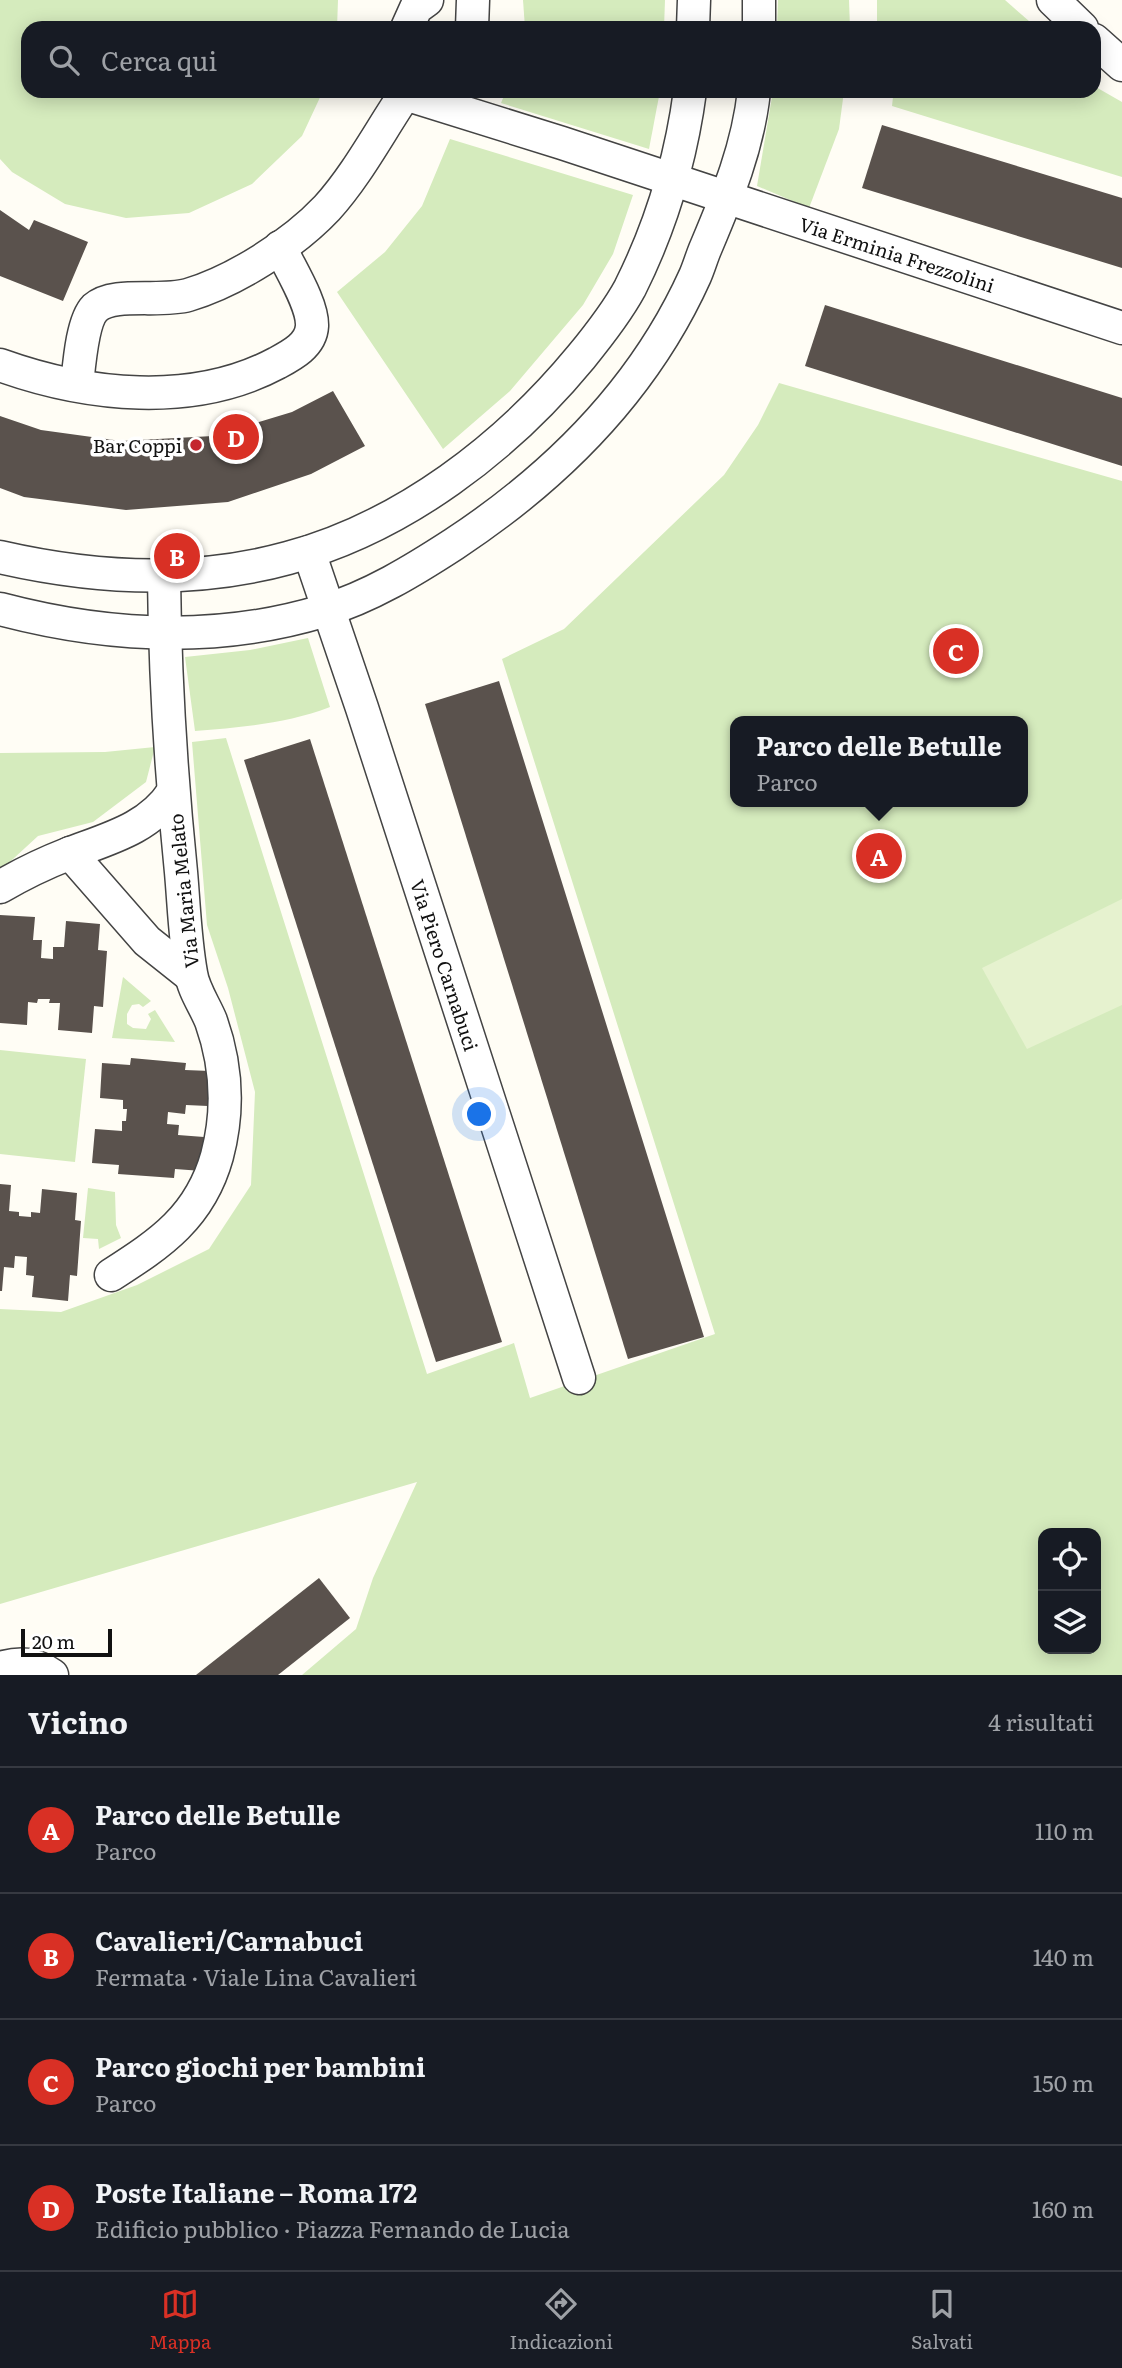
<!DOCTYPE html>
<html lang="it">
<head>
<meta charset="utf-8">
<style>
	:root { --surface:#171b24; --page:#242831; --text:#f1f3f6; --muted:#9ea1a6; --line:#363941; --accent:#d93025 }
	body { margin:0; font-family:Literata,serif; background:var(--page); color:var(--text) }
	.controls { position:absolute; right:21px; bottom:21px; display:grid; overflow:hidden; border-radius:14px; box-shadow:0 4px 18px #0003 }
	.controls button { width:63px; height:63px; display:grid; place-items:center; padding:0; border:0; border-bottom:2px solid var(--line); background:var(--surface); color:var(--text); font:35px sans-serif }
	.scale { position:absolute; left:21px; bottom:18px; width:91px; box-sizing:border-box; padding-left:7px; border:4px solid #111; border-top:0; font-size:19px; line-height:24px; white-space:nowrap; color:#111; -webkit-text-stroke:5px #fff; paint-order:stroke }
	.you { position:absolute; left:480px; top:1115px; width:24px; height:24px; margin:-18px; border:5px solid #fff; border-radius:50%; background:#1a73e8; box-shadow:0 0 0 10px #1a73e833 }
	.badge { display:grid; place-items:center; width:46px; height:46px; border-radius:50%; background:var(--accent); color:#fff; font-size:23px; font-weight:700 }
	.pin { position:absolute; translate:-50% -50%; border:4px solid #fff; box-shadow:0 2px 7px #0006 }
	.popup { position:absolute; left:730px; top:716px; width:298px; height:91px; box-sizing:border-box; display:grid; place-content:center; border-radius:14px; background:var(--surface); filter:drop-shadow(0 2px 5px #0005); font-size:23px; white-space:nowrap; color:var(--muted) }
	.popup b { font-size:26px; color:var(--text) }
	.popup::after { content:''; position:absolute; left:50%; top:100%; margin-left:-14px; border:14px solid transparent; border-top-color:var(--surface) }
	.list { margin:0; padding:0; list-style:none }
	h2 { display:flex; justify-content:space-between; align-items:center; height:91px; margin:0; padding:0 28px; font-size:30px }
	h2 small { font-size:23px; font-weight:400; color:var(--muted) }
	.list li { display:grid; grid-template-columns:46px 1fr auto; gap:21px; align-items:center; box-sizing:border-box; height:126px; padding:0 28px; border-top:2px solid var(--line) }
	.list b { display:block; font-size:26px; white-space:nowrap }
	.list p { margin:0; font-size:23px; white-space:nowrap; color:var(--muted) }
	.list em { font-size:23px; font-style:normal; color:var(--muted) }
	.icon { flex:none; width:38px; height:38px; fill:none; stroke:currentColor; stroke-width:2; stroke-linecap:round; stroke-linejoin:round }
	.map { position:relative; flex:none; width:1122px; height:1675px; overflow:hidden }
	.search { position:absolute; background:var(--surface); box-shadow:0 4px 18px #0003; left:21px; right:21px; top:21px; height:77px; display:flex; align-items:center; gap:18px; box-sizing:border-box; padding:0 24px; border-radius:21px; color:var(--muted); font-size:26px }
	.sheet { height:595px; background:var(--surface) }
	nav { display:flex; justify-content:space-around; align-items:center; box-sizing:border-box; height:98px; border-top:2px solid var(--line); background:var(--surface); font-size:19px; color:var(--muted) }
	nav a { display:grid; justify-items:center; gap:4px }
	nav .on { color:var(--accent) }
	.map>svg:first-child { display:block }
	.green { fill:#d5ebbd; fill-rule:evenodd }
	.pitch { fill:#e6f2cf }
	.building { fill:#5a524d }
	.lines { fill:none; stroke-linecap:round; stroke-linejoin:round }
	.minor-casing { stroke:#444; stroke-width:35 }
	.minor { stroke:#fff; stroke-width:32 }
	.poi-dot { fill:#c4262e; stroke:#fff; stroke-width:2.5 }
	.labels { text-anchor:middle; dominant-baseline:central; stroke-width:7; stroke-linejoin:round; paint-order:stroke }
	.street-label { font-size:19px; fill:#111; stroke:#fff }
	.poi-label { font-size:19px; fill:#111; stroke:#fff; text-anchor:end }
</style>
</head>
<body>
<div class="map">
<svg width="1122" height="1675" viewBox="0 0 1122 1675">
	<rect width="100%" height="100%" fill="#fffdf5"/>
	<g class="green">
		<polygon points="0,0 338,0 337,28 28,28 28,91 323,91 302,136 252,184 189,213 126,218 65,204 12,172 0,159"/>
		<polygon points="523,0 665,0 664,28 525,28"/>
		<polygon points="778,0 849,0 850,28 777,28"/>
		<polygon points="877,0 1005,0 1037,28 877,28"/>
		<polygon points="1094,86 1122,102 1122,177 892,106 893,97 873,91 1094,91"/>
		<polygon points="506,91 660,91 649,149 501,103"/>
		<polygon points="773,91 844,91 839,129 809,208 757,186"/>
		<polygon points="450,139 633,195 613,254 583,305 510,391 443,449 337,292 385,252 422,206"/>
		<path d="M779,383L1122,481V1675H302L356,1629L373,1578L417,1482L0,1604V1309L61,1312L137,1285L209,1249L251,1185L255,1092L228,988L207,925L192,742L226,738L427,1374L514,1343L530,1398L715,1334L502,659L564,629L724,475L758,425ZM736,721H1022V802H736ZM1043,1533H1096V1649H1043Z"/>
		<path d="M308,638L330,707C286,724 241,727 195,731L185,657L250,650Z"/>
		<polygon points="155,747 146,782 93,822 38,836 0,871 0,753 105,752"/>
		<polygon points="123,977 151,1001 143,1007 139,1004 132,1005 127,1014 127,1024 133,1028 146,1029 151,1019 148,1014 155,1010 175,1042 112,1038"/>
		<polygon points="0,1050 86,1059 75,1162 0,1154"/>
		<polygon points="88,1188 115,1192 116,1225 121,1238 99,1249 98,1239 83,1238"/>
	</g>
	<polygon class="pitch" points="1122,899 1122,1005 1027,1049 982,968"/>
	<g class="building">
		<polygon points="882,125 1122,198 1122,268 862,188"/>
		<polygon points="0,210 29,230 34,220 88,242 63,301 0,276"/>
		<polygon points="825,305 1122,398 1122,466 805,366"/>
		<polygon points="333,391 365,446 311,474 228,502 126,510 24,497 0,488 0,416 41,430 121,441 213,436 292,412"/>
		<polygon points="499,681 704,1337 628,1359 425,704"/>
		<polygon points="310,739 502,1342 436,1362 244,760"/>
		<polygon points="0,915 35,917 33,940 42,940 41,958 53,959 53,947 64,947 66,921 100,924 98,950 107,951 103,1007 94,1006 92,1033 58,1030 60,1003 49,1003 50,999 38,999 37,1003 28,1002 27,1025 0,1023"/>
		<polygon points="131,1058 186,1063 185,1070 210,1071 208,1106 186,1105 185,1114 168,1112 167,1124 179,1125 178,1135 204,1137 202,1171 175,1169 174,1178 118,1174 119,1165 92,1163 95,1129 122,1131 122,1121 126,1121 127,1109 123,1109 123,1100 100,1098 102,1063 130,1065"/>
		<polygon points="0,1184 11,1185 9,1211 19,1212 19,1216 31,1217 31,1212 40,1213 42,1189 77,1193 75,1220 81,1221 77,1276 70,1275 68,1301 32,1297 34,1276 26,1275 27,1257 15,1256 14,1268 4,1267 2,1291 0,1291"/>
		<polygon points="319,1578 350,1618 278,1675 196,1675"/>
	</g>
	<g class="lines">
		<g class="minor-casing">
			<g id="minor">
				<polyline points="759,0 759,28"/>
				<polyline points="1053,0 1082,28"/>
				<polyline points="407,28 416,8 427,0"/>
				<polyline points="472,28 473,0"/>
				<polyline points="693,28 694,0"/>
				<polyline points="1094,40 1122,65"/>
				<polyline points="405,94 562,143 1122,328"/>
				<path d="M0,365C86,396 193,408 277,363C292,355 311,345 312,326C313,304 289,267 280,247"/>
				<path d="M77,385C79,367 82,321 95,308C114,291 160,303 188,295C235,281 293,244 327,208C357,175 380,131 405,94"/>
				<polyline points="309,552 362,708 579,1378"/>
				<path d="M0,557C96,579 193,584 288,558C403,527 506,448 581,357C599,335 617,312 630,288C661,226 681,159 690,91"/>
				<path d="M0,609C106,637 217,643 323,611C370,597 414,570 454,544C557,476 644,389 695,276C699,267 702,256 706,247C728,195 748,147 754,91"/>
				<polyline points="70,853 147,941 191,976"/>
				<path d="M0,887C22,874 45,863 68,854C107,839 149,829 173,792"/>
				<path d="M111,1275C161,1243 200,1217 217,1156C229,1111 227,1066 211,1021C205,1006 193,989 191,973C185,940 184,906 181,872C171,774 165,675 164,577"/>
				<path d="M0,1668C20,1662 34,1663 52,1675"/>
			</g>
		</g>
		<use href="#minor" class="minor"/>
	</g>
	<circle class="poi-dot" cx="196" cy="445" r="7"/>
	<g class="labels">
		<g class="street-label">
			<text transform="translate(897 254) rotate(18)">Via Erminia Frezzolini</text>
			<text transform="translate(183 891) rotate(-96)">Via Maria Melato</text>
			<text transform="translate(445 965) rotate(72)">Via Piero Carnabuci</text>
		</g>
		<g class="poi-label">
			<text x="182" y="445">Bar Coppi</text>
		</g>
	</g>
</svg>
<div class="controls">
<button><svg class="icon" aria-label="locate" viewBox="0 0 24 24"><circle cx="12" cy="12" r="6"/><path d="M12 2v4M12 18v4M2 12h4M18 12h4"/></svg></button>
<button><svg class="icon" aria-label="layers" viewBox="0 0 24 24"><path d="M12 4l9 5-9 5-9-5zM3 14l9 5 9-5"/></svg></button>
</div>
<div class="scale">20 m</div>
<div class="you"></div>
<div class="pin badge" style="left:879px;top:856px">A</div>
<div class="popup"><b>Parco delle Betulle</b>Parco</div>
<div class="pin badge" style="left:177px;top:556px">B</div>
<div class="pin badge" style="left:956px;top:651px">C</div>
<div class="pin badge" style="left:236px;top:437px">D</div>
<div class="search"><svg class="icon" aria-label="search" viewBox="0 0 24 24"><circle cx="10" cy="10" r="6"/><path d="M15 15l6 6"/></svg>Cerca qui</div>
</div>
<section class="sheet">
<h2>Vicino<small>4 risultati</small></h2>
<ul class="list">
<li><span class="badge">A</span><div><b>Parco delle Betulle</b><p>Parco</p></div><em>110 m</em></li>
<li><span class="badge">B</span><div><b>Cavalieri/Carnabuci</b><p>Fermata · Viale Lina Cavalieri</p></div><em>140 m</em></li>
<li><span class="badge">C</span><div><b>Parco giochi per bambini</b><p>Parco</p></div><em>150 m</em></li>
<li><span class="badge">D</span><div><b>Poste Italiane – Roma 172</b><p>Edificio pubblico · Piazza Fernando de Lucia</p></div><em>160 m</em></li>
</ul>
</section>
<nav>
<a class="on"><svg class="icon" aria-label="map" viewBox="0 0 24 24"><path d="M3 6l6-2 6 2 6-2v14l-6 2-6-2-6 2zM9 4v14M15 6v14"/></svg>Mappa</a>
<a><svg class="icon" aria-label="directions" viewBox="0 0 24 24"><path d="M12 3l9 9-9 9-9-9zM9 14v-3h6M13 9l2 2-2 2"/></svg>Indicazioni</a>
<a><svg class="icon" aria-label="saved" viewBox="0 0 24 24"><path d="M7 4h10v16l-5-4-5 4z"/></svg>Salvati</a>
</nav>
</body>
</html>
